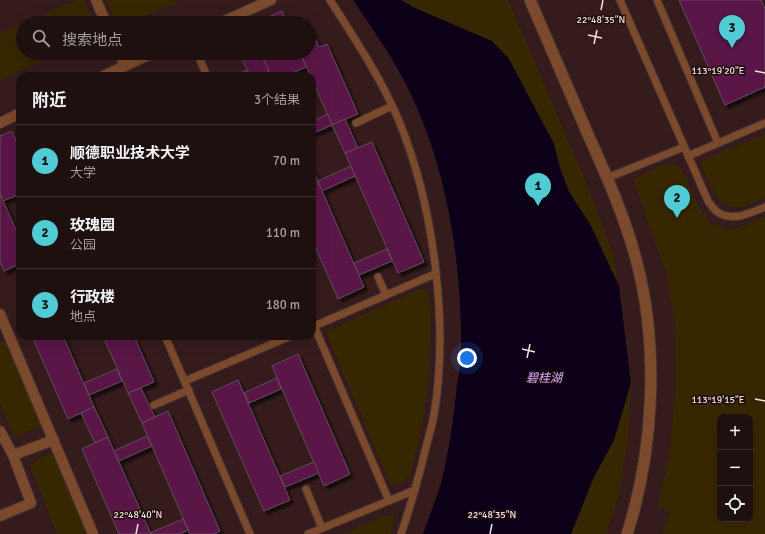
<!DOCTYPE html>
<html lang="zh">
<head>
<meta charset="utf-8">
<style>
	:root { --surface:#1f1010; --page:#271919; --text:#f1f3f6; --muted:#a19d9f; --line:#3c3030; --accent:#51ccd4 }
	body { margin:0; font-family:Signika,"Noto Sans SC",sans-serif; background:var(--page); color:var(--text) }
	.controls { position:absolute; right:12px; bottom:12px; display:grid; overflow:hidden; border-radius:8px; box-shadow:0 4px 16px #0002 }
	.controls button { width:36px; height:36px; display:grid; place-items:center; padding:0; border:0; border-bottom:1px solid var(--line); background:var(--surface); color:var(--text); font:20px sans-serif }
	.you { position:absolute; left:467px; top:358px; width:14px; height:14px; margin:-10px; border:3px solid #fff; border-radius:50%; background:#1a73e8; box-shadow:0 0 0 6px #1a73e833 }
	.badge { display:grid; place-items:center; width:26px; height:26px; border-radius:50%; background:var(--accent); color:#111; font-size:13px; font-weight:700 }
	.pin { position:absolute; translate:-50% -33px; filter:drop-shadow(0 1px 2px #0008) }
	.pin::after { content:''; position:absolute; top:21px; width:14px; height:12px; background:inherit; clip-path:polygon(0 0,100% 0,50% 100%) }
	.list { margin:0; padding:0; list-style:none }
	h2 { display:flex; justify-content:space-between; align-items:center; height:52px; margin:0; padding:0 16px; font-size:17px }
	h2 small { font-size:13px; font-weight:400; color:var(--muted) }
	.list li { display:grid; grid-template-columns:26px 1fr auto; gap:12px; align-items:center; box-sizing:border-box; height:72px; padding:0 16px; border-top:1px solid var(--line) }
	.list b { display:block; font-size:15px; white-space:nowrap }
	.list p { margin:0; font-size:13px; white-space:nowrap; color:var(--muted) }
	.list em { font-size:13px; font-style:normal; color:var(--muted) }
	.icon { flex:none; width:22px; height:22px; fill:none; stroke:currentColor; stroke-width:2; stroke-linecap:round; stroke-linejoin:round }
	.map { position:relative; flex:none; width:765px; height:534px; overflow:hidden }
	.search { position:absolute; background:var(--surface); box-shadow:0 4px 16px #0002; left:16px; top:16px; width:300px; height:44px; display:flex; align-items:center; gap:10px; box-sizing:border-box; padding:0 14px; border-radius:22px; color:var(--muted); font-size:15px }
	.panel { position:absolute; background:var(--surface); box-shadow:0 4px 16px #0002; left:16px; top:72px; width:300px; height:268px; border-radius:12px }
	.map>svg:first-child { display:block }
	.built { fill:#361b1d; fill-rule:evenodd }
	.green { fill:#372700; fill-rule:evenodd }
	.water { fill:#0b0018 }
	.building { fill:#5a1347; stroke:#614d5a; filter:url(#shadow) }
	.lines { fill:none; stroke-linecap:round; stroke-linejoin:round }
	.service-casing { stroke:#453232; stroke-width:9 }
	.pedestrian-casing { stroke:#453232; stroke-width:12 }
	.minor-casing { stroke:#453232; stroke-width:13 }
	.service { stroke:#7b4a2c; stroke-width:7 }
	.pedestrian { stroke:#7b4a2c; stroke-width:10 }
	.minor { stroke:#7b4a2c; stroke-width:11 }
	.ticks { fill:none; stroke:#f0e1e1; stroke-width:1.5 }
	.labels { text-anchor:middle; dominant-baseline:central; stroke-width:3; stroke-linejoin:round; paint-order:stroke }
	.water-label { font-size:12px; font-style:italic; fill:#d5aeff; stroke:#1f0c0d }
	.ticks-label { font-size:10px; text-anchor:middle; fill:#f0e1e1; stroke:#1f0c0d; stroke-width:3; stroke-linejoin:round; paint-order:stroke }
</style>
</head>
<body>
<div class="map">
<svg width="765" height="534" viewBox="0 0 765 534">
	<defs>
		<filter id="shadow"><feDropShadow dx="3.5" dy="3.5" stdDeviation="1" flood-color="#0009"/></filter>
	</defs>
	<rect width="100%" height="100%" fill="#291516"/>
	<path class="built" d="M0,0H765V534H0ZM23,23H309V53H23ZM20,76H312V336H20ZM720,417H750V519H720Z"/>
	<g class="green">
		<polygon points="77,0 84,0 94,23 24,23"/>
		<polygon points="106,0 182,0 129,23 116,23"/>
		<polygon points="401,0 508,0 587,185 613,254 619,286 590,224 569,192 560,168 554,144 509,59"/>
		<polygon points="23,23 23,53 61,53 0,80 0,33"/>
		<path d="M765,134V198C758,201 752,204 745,206C717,215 708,180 700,161Z"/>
		<path d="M665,164L676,166L684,174L692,194L702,212L712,224L733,230L765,217V534H663L670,511L658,507L670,450L676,386L675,320L666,273L633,179ZM720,417H750V519H720Z"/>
		<path d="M422,288L429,293C433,356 427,417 409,478L391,486L326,332Z"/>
		<polygon points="5,341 42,425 14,438 0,403 0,343"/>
		<polygon points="631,383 628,440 618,498 606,534 571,534 593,479 614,440"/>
		<polygon points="55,450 89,534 57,534 30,465"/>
		<polygon points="394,513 391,534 343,534"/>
	</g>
	<path class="water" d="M353,0H401L415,8L492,41L509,59L554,144L560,168L569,192L590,224L619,286L631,383L614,440L593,479L571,534H423C429,517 436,500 441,483C449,451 454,417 457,384C459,374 461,362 461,351C462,261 447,166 406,84C391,55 371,27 353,0Z"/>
	<g class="building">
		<polygon points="679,0 761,0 765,9 765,87 725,105"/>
		<polygon points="282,11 287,23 255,23"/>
		<polygon points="309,24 319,47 327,44 358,114 332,125 312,79 312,76 311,76 300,53 309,53"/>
		<polygon points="239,53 261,53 271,76 250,76"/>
		<polygon points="261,53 300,53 306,67 285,76 271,76"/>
		<polygon points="247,70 250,76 233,76"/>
		<polygon points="328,114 332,125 312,134 312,121"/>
		<polygon points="345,119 358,148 345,153 332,125"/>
		<polygon points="12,131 20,150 20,194 3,201 0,194 0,136"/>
		<polygon points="372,142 424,262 398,273 345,153"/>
		<polygon points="351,166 355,176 322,191 318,181"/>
		<polygon points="312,168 364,287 338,299 312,239"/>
		<polygon points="0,194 20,239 20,264 4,271 0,262"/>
		<polygon points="387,249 392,261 359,275 354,263"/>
		<polygon points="32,336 63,336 94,407 68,419"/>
		<polygon points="103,336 134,336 154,382 128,393"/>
		<polygon points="298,354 350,474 324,486 272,366"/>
		<polygon points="117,369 122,381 89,395 84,383"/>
		<polygon points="277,378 281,389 249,403 244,393"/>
		<polygon points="238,380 290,500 264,511 212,392"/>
		<polygon points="141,388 155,417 142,423 128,393"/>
		<polygon points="94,407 108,437 95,443 81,413"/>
		<polygon points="168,411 220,531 214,534 190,534 142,423"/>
		<polygon points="147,436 152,446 119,461 114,451"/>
		<polygon points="108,437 114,451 151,534 119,534 82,449"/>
		<polygon points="314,462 319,473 285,487 280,476"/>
		<polygon points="183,519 188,530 180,534 151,534 150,533"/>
	</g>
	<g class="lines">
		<g class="service-casing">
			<g id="service">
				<path d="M330,0C355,39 381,78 399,121C434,206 449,324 434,415C432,425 429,436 426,447C419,476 411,505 401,534"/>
				<path d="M620,0L708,201C710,204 713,208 716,211C731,223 750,213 765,207"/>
				<polyline points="657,0 718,143"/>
				<polyline points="197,53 207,76"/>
				<polyline points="356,123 392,106"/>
				<polyline points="688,156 765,123"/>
				<polyline points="607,178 684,147"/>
				<polyline points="378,277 386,295"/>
				<polyline points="312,321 389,501"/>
				<polyline points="312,327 435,274"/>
				<polyline points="165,336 250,534"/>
				<polyline points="185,381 291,336"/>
				<polyline points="154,405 189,390"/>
				<polyline points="306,489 322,528"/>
				<polyline points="308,534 415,490"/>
			</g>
		</g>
		<g class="pedestrian-casing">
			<g id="pedestrian">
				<polyline points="96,0 106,23"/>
				<polyline points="220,23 271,0"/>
				<polyline points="119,53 125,66"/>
				<polyline points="103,76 153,53"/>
				<polyline points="0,123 20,113"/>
				<polyline points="0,314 93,534"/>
				<polyline points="0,431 13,455 31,503 0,516"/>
				<polyline points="13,455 54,440"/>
			</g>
		</g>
		<g class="minor-casing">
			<path id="minor" d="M530,0C550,46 570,92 590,139C608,179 626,220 637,263C659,348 654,450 627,534"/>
		</g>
		<use href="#service" class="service"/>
		<use href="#pedestrian" class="pedestrian"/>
		<use href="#minor" class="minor"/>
	</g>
	<path class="ticks" d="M601,10L603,0M588,35L602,38M594,44L597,30M755,71L765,73M522,349L535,352M527,358L530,344M755,399L765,401M136,534L138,524M490,534L492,524"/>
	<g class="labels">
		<g class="water-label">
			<text x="544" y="378">碧桂湖</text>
		</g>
	</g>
	<g class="ticks-label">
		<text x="601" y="23">22°48'35"N</text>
		<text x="718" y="74">113°19'20"E</text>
		<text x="718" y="403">113°19'15"E</text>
		<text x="138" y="518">22°48'40"N</text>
		<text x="492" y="518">22°48'35"N</text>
	</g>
</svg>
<div class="controls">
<button>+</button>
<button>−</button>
<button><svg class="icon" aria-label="locate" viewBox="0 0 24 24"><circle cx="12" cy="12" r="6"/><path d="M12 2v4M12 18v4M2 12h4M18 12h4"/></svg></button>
</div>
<div class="you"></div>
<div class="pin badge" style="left:538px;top:206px">1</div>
<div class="pin badge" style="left:677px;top:218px">2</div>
<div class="pin badge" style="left:732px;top:48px">3</div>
<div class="search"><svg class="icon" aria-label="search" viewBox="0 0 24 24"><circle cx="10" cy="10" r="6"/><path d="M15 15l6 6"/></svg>搜索地点</div>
<section class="panel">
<h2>附近<small>3个结果</small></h2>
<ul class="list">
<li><span class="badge">1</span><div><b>顺德职业技术大学</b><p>大学</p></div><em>70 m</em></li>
<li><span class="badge">2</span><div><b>玫瑰园</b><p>公园</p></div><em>110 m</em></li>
<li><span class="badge">3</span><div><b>行政楼</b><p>地点</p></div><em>180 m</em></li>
</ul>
</section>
</div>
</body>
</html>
